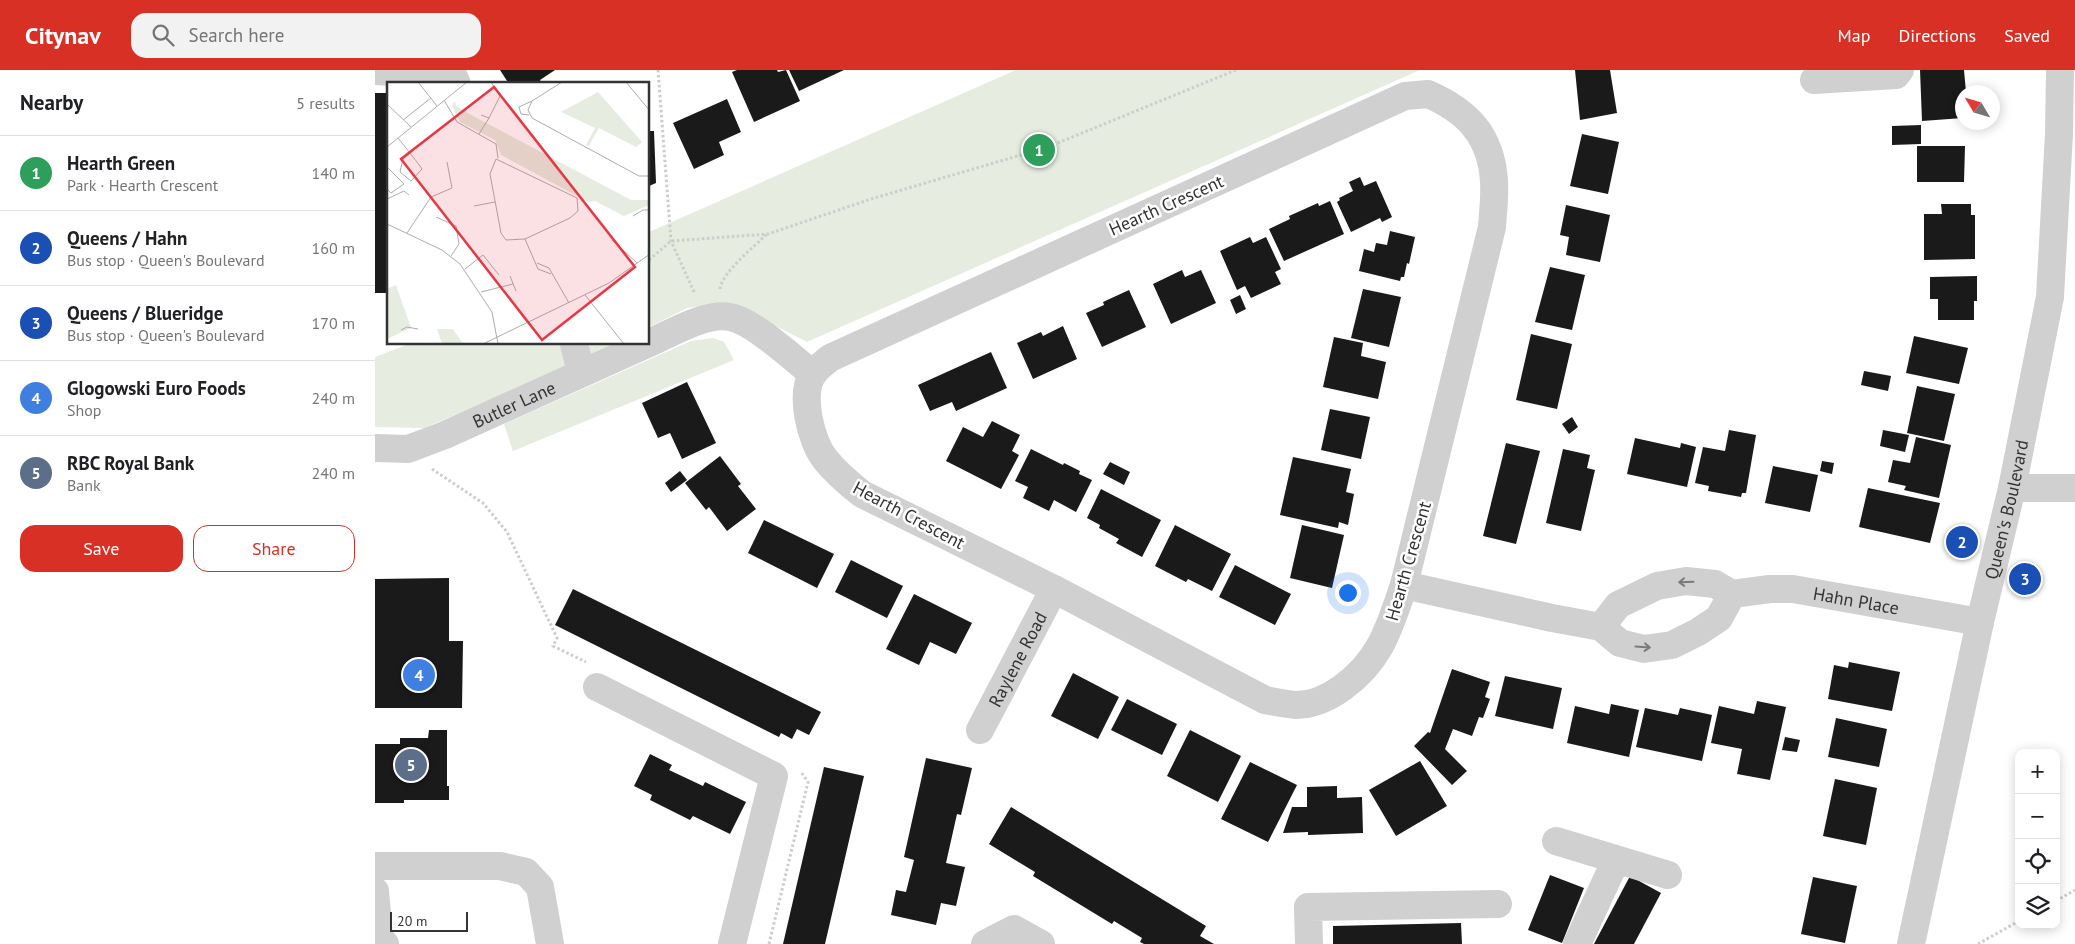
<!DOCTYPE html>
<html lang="en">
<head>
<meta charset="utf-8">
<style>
	:root { --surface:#fff; --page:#f2f2f2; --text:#202124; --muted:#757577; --line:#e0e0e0; --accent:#d93025 }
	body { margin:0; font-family:"PT Sans",sans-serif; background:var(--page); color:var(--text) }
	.controls { position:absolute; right:15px; bottom:15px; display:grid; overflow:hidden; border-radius:10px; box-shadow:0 2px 12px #0003 }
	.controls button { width:45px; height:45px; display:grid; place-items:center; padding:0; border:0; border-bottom:1px solid var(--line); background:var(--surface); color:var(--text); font:25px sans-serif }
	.compass { position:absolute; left:1580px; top:15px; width:45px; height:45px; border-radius:50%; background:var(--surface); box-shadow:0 2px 12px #0003; rotate:308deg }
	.scale { position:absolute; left:15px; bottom:12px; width:78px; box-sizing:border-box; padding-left:5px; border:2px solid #333; border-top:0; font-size:14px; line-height:18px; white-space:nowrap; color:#333; -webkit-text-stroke:4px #fff; paint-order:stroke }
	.you { position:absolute; left:972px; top:522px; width:18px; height:18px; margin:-12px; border:4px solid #fff; border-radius:50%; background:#1a73e8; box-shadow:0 0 0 8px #1a73e833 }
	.badge { display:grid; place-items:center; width:32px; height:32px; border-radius:50%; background:var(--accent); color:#fff; font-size:16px; font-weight:700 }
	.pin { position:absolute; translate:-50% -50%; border:2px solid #fff; box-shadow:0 1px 5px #0006 }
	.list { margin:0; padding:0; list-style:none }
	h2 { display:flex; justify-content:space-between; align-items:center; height:65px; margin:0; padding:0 20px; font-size:21px }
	h2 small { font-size:16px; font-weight:400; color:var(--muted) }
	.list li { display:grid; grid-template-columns:32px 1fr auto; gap:15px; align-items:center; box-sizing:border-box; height:75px; padding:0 20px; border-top:1px solid var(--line) }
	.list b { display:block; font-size:19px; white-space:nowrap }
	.list p { margin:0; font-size:16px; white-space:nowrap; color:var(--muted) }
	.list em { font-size:16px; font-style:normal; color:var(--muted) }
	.actions { display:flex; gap:10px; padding:15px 20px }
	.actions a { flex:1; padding:11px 0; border:1px solid var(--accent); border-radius:15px; text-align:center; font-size:18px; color:var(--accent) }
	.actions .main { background:var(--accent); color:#fff }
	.icon { flex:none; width:28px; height:28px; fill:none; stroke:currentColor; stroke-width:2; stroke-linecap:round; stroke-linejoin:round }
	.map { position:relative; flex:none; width:1700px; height:874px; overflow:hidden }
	header { display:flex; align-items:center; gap:30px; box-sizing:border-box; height:70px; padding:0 25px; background:var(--accent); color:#fff }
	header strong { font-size:24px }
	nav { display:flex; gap:28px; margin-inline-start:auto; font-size:18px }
	.search { width:350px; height:45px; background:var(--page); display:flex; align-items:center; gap:12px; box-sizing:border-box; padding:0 18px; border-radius:15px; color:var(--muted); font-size:19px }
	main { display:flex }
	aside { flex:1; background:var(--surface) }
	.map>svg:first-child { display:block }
	.green { fill:#e6ecdf }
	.building { fill:#1a1a1a }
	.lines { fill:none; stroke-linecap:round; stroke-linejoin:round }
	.path { stroke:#cdcdcd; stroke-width:3; stroke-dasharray:2.5 2.5; stroke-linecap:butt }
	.minor { stroke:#d0d0d0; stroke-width:28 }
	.oneway { stroke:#7a7a7a }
	.labels { text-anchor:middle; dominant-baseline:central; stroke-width:5; stroke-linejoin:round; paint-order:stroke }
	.street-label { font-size:18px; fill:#333; stroke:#fff }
	.inset-road { fill:none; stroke:#adadad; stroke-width:1 }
	.view { fill:#e63946; fill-opacity:0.15; stroke:#e63946; stroke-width:2.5 }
	.inset-edge { fill:none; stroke:#333; stroke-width:2.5 }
</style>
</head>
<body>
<header>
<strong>Citynav</strong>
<div class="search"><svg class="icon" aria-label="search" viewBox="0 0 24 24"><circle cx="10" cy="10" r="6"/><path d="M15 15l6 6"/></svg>Search here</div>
<nav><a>Map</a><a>Directions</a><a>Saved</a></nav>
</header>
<main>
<aside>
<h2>Nearby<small>5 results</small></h2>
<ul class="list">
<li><span class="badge" style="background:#2e9e5b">1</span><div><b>Hearth Green</b><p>Park · Hearth Crescent</p></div><em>140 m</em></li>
<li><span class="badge" style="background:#1a4fb4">2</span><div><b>Queens / Hahn</b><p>Bus stop · Queen's Boulevard</p></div><em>160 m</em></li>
<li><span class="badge" style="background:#1a4fb4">3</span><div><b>Queens / Blueridge</b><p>Bus stop · Queen's Boulevard</p></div><em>170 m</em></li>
<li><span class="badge" style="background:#3f7fe0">4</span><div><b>Glogowski Euro Foods</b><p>Shop</p></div><em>240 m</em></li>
<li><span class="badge" style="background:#5c6f8a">5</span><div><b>RBC Royal Bank</b><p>Bank</p></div><em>240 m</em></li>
</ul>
<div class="actions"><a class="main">Save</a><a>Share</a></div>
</aside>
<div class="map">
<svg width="1700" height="874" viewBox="0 0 1700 874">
	<rect width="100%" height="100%" fill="#fff"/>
	<g class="green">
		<polygon points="641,0 1045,0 432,272 356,233 312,238 274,257 274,162"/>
		<polygon points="338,268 349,272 359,290 138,381 129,354 316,271"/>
		<polygon points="34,274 239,274 167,308 49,358 0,357 0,287"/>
	</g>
	<g class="building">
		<polygon points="125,0 180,0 165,10 167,14 134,14"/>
		<polygon points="362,0 402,0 403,2 411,0 425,31 379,52 357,2"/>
		<polygon points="414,0 469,0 424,21"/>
		<polygon points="1200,0 1235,0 1242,43 1205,50"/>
		<polygon points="1545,0 1589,0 1591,22 1588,22 1588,48 1547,51"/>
		<rect x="0" y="23" width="14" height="200"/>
		<polygon points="352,29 366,62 344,72 349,85 319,99 298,53"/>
		<polygon points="1546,55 1546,74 1517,75 1517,56"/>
		<polygon points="274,61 279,61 281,113 274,116"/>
		<polygon points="1207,64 1244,72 1233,124 1195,116"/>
		<polygon points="1542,76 1590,76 1589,112 1542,112"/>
		<polygon points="985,107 989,116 1001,111 1017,147 1007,152 1005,148 976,162 962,132 965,130 964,128 978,121 974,112"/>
		<polygon points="955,131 969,164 909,191 894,159 915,149 914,146 943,133 944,136"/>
		<polygon points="1566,134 1596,134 1596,145 1600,145 1600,189 1549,190 1549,144 1567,144"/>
		<polygon points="1191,135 1235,145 1225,192 1191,185 1194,167 1185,165"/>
		<polygon points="1015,161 1040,167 1034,194 1032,193 1029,207 1026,207 1025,211 984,201 989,179 999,182 1001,173 1012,175"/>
		<polygon points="875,167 878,173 891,167 906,199 900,202 906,214 876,228 870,216 862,220 845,181"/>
		<polygon points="1175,197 1210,205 1197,260 1160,252"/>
		<polygon points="807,200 810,207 826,200 841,233 796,254 778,214"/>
		<polygon points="1602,206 1602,231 1599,231 1599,250 1563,250 1563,229 1555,229 1555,207"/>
		<polygon points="988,219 1026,227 1014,277 976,268"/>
		<polygon points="754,220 771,257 727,277 711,243 729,235 728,232"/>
		<polygon points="865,225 871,239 861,244 855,230"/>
		<polygon points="688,256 702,289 658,309 642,273 666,262 668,266"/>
		<polygon points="1156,264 1197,274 1182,339 1141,330"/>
		<polygon points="1539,266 1593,278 1584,314 1531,303"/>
		<polygon points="959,267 988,273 986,286 1011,292 1003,329 948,317"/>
		<polygon points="616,282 632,318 581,341 577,332 555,341 543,315"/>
		<polygon points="1489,301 1516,306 1513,321 1486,315"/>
		<polygon points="312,312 341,373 307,389 295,363 283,368 267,333"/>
		<polygon points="1542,316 1580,324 1569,371 1532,363"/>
		<polygon points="955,339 995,347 986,389 946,380"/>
		<polygon points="1197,347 1203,357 1194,364 1187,354"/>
		<polygon points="617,351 645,365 637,381 644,385 626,419 571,391 588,357 608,367"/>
		<polygon points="1354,360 1381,365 1371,423 1367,423 1366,427 1333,421 1334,416 1320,413 1328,377 1350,381"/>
		<polygon points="1508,360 1534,365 1530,382 1505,376"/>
		<polygon points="1541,367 1576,375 1564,428 1529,420 1531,416 1513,412 1518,390 1535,393"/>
		<polygon points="1260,368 1305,378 1306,373 1321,377 1312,417 1252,404"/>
		<polygon points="1131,373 1165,381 1141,474 1108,466"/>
		<polygon points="656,379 688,395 689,393 705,401 704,404 717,410 701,442 679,430 674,441 648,428 653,417 640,411"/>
		<polygon points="1188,379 1215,385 1212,398 1220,400 1206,461 1171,453"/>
		<polygon points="345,386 366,414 363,416 381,439 352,461 334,437 331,440 310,413"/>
		<polygon points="918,387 976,399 971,422 979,424 973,455 964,452 963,458 905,445"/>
		<polygon points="1447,391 1459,393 1457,404 1445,401"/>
		<polygon points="735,392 755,402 749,415 728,404"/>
		<polygon points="1398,396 1443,405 1435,442 1390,433"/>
		<polygon points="305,401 312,410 296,422 290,413"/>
		<polygon points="1493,418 1565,433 1555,473 1484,457"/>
		<polygon points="726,419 786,450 767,487 741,473 744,469 724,458 725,455 712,448"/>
		<polygon points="389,450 459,484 442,518 373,483"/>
		<polygon points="800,455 856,484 837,521 813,509 811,512 780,496"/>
		<polygon points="927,455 969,465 957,518 915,508"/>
		<polygon points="476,490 528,516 512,548 460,522"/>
		<polygon points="860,495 916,524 900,555 844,527"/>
		<polygon points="74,508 74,571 88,571 87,638 0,638 0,509"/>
		<polygon points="198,519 446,642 434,665 422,659 417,669 406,663 404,667 180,555"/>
		<polygon points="539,524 597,553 581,584 555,572 544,595 511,579"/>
		<polygon points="1474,592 1525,602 1517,641 1453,629 1459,595 1473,598"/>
		<polygon points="1077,599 1115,612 1110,627 1115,629 1108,648 1104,647 1097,666 1078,659 1070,679 1092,701 1077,715 1039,676 1053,662 1055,663"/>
		<polygon points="698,603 744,627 723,669 676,646"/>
		<polygon points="1130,606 1187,618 1178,659 1120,646"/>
		<polygon points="752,629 802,654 787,685 736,660"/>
		<polygon points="1382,631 1411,637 1395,710 1362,704 1367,679 1336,673 1344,636 1379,644"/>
		<polygon points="1236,634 1264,640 1254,687 1192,673 1200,636 1234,644"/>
		<polygon points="1270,638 1303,645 1305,638 1337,645 1327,691 1261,677"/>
		<polygon points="1461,648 1512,659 1504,697 1453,687"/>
		<polygon points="54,660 72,660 72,716 74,716 74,730 29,730 29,733 0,733 0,674 25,674 25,668 53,668"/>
		<polygon points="815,660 866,686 843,732 792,706"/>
		<polygon points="1410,667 1425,670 1422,682 1407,680"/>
		<polygon points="275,684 297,695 294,700 328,716 330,712 371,732 355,764 318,746 315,750 275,730 277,725 259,716"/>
		<polygon points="551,688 597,698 586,745 582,744 571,793 590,797 581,836 566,833 561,855 516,845 521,820 531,822 539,790 529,787"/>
		<polygon points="1045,691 1072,736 1021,766 994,720"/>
		<polygon points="875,692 922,715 893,772 846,749"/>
		<polygon points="449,697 489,706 450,874 408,874"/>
		<polygon points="1460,709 1502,718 1491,775 1448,766"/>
		<polygon points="962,716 962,728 987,727 988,763 933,765 933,762 908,763 917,737 932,737 932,717"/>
		<polygon points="636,737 831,856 825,866 839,874 769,874 765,872 767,868 739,851 737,854 658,806 660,802 614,774"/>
		<polygon points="1175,805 1209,818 1187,873 1153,860"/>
		<polygon points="1255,806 1286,823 1259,874 1219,874"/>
		<polygon points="1438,807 1482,816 1470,873 1426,864"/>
		<polygon points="1086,853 1087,874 958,874 958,856"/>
	</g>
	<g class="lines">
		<g class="path">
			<polyline points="283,0 296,171 320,224"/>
			<polyline points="274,190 296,171 393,164 496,129 673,77 861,0"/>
			<path d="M345,219C347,202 380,176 392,164"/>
			<polyline points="57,399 108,433 132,462 182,568 178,576 211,592"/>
			<polyline points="1681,831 1700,820"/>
			<polyline points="394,874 433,712 426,702"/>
			<polyline points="1603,874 1644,851"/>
		</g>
		<g class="minor">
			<polyline points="0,1 78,5 82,14"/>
			<polyline points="1439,10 1521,5 1525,0"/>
			<path d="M1053,24C1092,41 1116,65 1119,111C1120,126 1118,142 1117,157L1029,515C1014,558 1006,590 967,618C953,628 938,635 921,635C911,634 900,632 890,630L679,519L487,424C473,413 461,403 450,389C436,372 424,323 438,304C442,298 449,293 455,288L1030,26Z"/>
			<path d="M274,273C295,264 331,242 355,247C378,251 417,288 438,304"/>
			<polyline points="199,274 206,302"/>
			<path id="s1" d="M0,378L33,379L70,365L272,274"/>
			<polyline points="1637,418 1700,418"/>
			<polyline points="1029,515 1177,548 1226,557 1245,573 1269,579 1297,575 1323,562 1344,548 1357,524"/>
			<path id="s2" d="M1226,557L1243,535L1282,516L1311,511L1340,514L1357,524L1395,519H1418L1605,552"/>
			<polyline points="222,617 399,706 357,874"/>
			<path id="s3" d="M605,660L679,519"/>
			<polyline points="1181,771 1293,805"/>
			<polyline points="0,796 125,796 151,802 165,817 175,874"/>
			<polyline points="0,821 4,867 10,874"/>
			<polyline points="610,874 639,859 666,874"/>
			<polyline points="934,874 933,837 1123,834"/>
			<polyline points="1202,874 1241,790"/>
			<path id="s4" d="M1536,874L1605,552L1637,418L1675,227L1684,64L1685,0"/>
		</g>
	</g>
	<defs><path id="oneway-shaft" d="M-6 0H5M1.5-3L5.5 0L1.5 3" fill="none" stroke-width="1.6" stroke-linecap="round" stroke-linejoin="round" transform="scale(1.25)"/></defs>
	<g class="oneway">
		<use href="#oneway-shaft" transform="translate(1311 512) rotate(178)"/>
		<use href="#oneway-shaft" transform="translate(1268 577) rotate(4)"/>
	</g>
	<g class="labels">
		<g class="street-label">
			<text transform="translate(791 135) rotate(-24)">Hearth Crescent</text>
			<text stroke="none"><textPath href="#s1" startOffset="148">Butler Lane</textPath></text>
			<text stroke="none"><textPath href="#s4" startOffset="445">Queen's Boulevard</textPath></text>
			<text transform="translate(534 445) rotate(28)">Hearth Crescent</text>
			<text transform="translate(1033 491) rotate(-74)">Hearth Crescent</text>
			<text stroke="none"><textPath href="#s2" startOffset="275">Hahn Place</textPath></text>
			<text stroke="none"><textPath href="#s3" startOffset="80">Raylene Road</textPath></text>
		</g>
	</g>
	<g transform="translate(12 12)">
		<rect width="262" height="262" fill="#fff"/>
		<path d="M211,10L255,60L249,65L212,46L202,64L199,63L208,46L174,30ZM68,19L69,24L88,35L244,118H262V123L237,134L208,119L201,120L114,73L108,58L73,40L65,24ZM9,203L24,246L0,257V207ZM50,247H66L76,262H55Z" fill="#e6ecdf"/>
		<path class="inset-road" d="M31,0L50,24M175,0L145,19L141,28L145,36L252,94H263M239,0L263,29M57,18L70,40L109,62L111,76M0,22L24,45M94,33L102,36L113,14L104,0M142,33L134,32L132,25L145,19M16,38L44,16M92,52L102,36M11,56L23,71L33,84L35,87L24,99L13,90L16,77L23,71M0,65L80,0M109,77L190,116L191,129L183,136L138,157L119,158L114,151L103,92ZM0,85L17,102L4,111L0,107M0,117L17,109L22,113M87,124L108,120M246,134L256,128H263M49,135L69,144L72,162L64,174M0,142L55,168L73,182L105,230L111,262M20,151L44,115L65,106L60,80M138,157L151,187L164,192M225,158L250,181M150,181L162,186L182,221M78,187L96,173L112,193M123,194L129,209M94,210L126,202M198,213L237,262M14,248L20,245L31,247M96,262L222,201L263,172"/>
		<path class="view" d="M107,5L248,185L155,258L14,77Z"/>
		<rect width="262" height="262" class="inset-edge"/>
	</g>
</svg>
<div class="controls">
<button>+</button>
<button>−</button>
<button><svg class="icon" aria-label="locate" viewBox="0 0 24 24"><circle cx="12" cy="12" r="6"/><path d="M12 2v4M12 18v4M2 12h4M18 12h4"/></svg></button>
<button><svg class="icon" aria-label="layers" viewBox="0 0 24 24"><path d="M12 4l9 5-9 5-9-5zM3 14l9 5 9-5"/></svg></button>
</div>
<svg class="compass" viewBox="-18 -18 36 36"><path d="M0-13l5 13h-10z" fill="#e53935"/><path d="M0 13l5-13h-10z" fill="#757577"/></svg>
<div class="scale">20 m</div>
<div class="you"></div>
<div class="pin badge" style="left:664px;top:80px;background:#2e9e5b">1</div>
<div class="pin badge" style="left:1587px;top:472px;background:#1a4fb4">2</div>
<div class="pin badge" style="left:1650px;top:509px;background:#1a4fb4">3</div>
<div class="pin badge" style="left:44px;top:605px;background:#3f7fe0">4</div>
<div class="pin badge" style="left:36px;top:695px;background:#5c6f8a">5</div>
</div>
</main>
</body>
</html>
